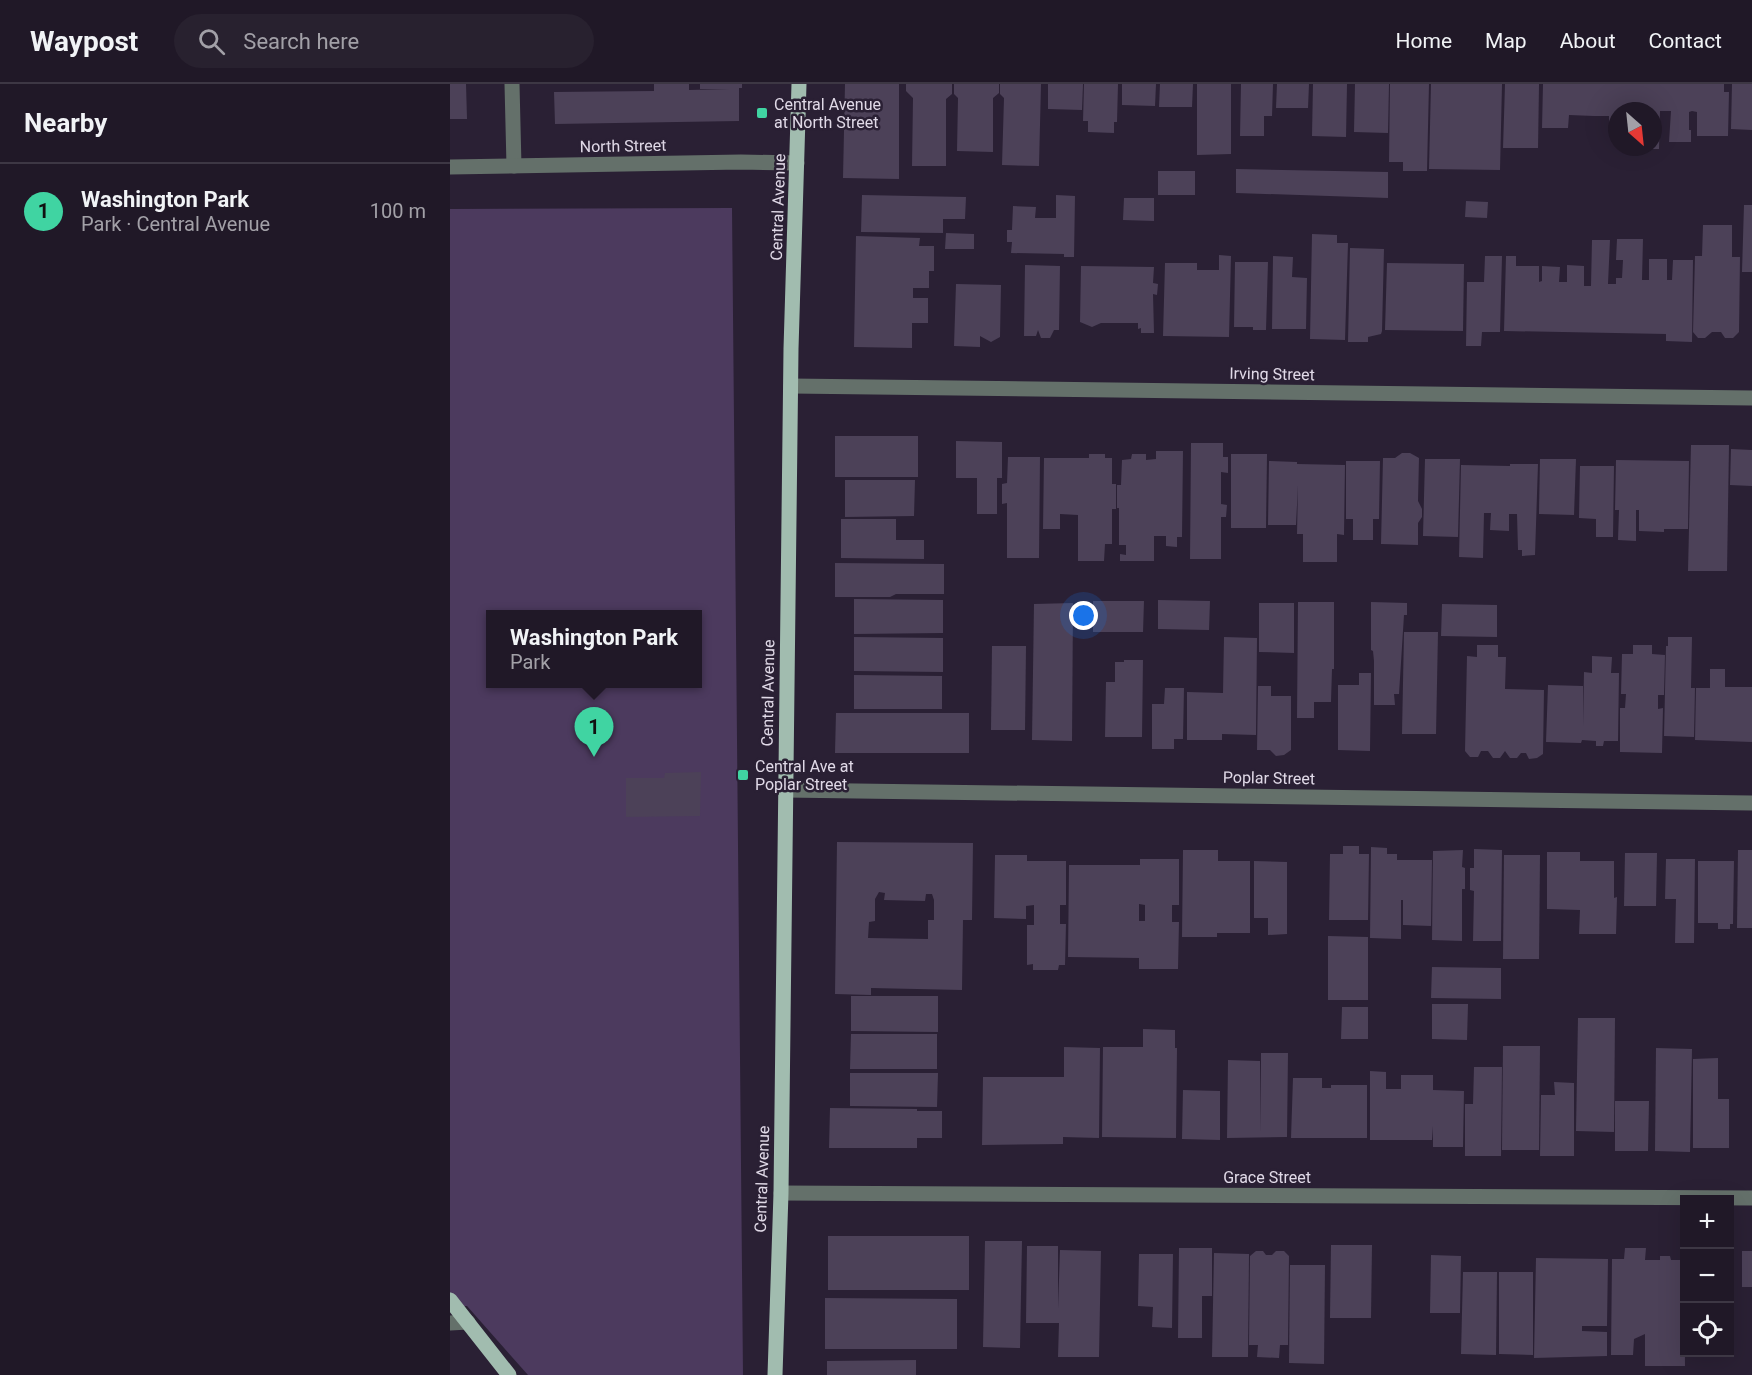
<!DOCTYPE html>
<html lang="en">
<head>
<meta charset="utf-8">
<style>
	:root { --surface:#201827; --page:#28212f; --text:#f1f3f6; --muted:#a2a0a7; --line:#3d3744; --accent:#40d4a2 }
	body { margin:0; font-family:Roboto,sans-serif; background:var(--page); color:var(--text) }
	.controls { position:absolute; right:18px; bottom:18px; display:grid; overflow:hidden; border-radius:0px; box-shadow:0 6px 24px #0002 }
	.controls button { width:54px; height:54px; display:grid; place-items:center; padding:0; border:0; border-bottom:2px solid var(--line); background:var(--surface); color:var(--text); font:30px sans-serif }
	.compass { position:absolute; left:1158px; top:18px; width:54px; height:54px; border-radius:50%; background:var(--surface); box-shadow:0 6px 24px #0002; rotate:153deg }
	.you { position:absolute; left:634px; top:532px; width:21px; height:21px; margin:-15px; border:4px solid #fff; border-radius:50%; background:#1a73e8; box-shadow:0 0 0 9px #1a73e833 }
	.badge { display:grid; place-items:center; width:39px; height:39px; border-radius:50%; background:var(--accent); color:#111; font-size:20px; font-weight:700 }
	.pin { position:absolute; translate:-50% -50px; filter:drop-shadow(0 2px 3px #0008) }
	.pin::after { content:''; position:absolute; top:32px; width:21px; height:18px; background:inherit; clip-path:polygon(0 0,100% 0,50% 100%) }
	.popup { position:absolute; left:36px; top:526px; width:216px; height:78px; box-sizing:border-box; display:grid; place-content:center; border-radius:0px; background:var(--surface); filter:drop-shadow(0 2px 4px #0005); font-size:20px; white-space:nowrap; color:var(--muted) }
	.popup b { font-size:22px; color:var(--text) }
	.popup::after { content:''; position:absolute; left:50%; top:100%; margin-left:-12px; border:12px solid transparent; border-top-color:var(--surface) }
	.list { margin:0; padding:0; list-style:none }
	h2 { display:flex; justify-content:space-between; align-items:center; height:78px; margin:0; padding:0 24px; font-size:26px }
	h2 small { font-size:20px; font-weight:400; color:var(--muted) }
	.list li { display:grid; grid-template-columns:39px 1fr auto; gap:18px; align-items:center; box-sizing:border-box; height:96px; padding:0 24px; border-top:2px solid var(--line) }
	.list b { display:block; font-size:22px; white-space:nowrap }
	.list p { margin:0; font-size:20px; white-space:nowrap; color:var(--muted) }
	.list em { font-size:20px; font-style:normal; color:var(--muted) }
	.icon { flex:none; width:33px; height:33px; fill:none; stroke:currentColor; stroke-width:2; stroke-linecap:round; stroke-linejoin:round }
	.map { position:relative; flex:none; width:1302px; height:1291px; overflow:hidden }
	header { display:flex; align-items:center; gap:36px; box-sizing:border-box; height:84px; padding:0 30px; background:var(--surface); border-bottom:2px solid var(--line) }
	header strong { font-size:28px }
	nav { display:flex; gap:33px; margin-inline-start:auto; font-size:21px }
	.search { width:420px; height:54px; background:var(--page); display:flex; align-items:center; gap:15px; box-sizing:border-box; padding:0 21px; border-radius:33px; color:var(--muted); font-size:22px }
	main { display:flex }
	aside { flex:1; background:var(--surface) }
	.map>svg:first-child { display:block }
	.green { fill:#4c3a5e; fill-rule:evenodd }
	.building { fill:#4c4158; fill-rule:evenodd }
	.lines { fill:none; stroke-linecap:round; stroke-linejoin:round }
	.minor { stroke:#64706a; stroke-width:15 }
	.major { stroke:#a1bcaf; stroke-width:15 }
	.poi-dot { fill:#40d4a2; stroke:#2a2034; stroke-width:2 }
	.labels { text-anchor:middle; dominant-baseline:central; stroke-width:5; stroke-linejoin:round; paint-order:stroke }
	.poi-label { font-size:16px; fill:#e0d9e7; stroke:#2a2034; text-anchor:start }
	.street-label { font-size:16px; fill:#e0d9e7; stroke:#2a2034 }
</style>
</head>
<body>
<header>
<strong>Waypost</strong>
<div class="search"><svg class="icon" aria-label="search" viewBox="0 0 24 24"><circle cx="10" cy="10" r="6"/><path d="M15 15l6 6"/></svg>Search here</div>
<nav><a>Home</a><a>Map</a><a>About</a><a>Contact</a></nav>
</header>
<main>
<aside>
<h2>Nearby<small></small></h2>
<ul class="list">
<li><span class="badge">1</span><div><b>Washington Park</b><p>Park · Central Avenue</p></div><em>100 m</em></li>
</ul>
</aside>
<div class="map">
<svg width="1302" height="1291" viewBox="0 0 1302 1291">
	<rect width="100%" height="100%" fill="#2a2034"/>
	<path class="green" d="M282,124L293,1291H78L17,1222H0V125ZM40,530H248V600H40Z"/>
	<g class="building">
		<polygon points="0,0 16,0 17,35 0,35"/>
		<polygon points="204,0 239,0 239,6 279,5 250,5 250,0 292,0 292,4 289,4 289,37 105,40 104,8 204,7"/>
		<polygon points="395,0 449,0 449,95 393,94"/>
		<polygon points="456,0 502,0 502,10 496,15 496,82 462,82 463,14 456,7"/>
		<polygon points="504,0 549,0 549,9 543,14 543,68 507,67 508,14 504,10"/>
		<polygon points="550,0 591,0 589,82 552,81 554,14 550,10"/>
		<polygon points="598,0 633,0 632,26 598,25"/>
		<polygon points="634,0 668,0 667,38 664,38 664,49 638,48 638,37 633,37"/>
		<polygon points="672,0 706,0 705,22 672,21"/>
		<polygon points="710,0 743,0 742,23 709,23"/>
		<polygon points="747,0 781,0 781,70 747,71"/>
		<polygon points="791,0 823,0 822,32 814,32 814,52 790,52"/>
		<polygon points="827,0 859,0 858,24 826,24"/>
		<polygon points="863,0 897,0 896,53 862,52"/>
		<polygon points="905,0 939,0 938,49 904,48"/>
		<polygon points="940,0 979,0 977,87 953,87 953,78 939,78"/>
		<polygon points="981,0 1052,0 1050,86 979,85"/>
		<polygon points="1055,0 1089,0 1088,64 1053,64"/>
		<polygon points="1093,0 1274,0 1274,8 1279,8 1278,52 1247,52 1247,28 1242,27 1239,28 1239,46 1241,46 1241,58 1219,58 1221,27 1210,27 1209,65 1190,65 1190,63 1203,63 1203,27 1167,27 1167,45 1159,45 1159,32 1144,32 1119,31 1118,44 1092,44"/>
		<polygon points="1282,0 1302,0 1302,46 1281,45"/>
		<polygon points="786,85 938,88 938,114 786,109"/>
		<rect x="708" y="87" width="37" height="24"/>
		<polygon points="412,111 516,113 515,135 493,135 493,149 411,148"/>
		<polygon points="606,111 625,112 624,173 614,173 614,170 561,169 562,158 557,158 557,146 562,146 563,122 586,123 585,134 606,134"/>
		<polygon points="674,114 704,114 704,137 673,136"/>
		<polygon points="1016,117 1038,118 1037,134 1015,133"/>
		<polygon points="1294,121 1302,121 1302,188 1292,188"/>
		<polygon points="1253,141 1282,141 1282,173 1290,173 1289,248 1283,254 1275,254 1271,248 1262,248 1255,254 1248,254 1243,248 1245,172 1252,172"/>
		<polygon points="496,149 524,150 524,165 495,165"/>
		<polygon points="862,150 887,151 887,159 898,159 895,256 860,255"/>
		<polygon points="406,152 470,154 469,162 484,162 484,187 479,187 479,204 463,204 463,214 478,214 478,239 462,239 462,264 404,263"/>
		<polygon points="1167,155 1193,155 1192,196 1199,196 1199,175 1217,175 1217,196 1222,196 1223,176 1243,176 1242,258 1216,257 1216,250 1054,247 1056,172 1066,172 1066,182 1089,182 1089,231 1089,198 1092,197 1092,182 1110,183 1109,198 1117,198 1117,181 1134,182 1134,202 1141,202 1142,156 1160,156 1158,200 1166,200 1166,194 1172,194 1173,176 1166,176"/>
		<polygon points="900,164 934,165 932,247 931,250 918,253 918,258 898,258"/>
		<polygon points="769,171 781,172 779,253 713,252 715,179 747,179 747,186 769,186"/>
		<polygon points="823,172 843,173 842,193 857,194 856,245 822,245"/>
		<polygon points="1035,172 1052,172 1050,248 1032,248 1031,262 1016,262 1017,198 1034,198"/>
		<polygon points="785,178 818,178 816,246 803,246 803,243 784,243"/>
		<polygon points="937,179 1014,180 1013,247 935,246"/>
		<polygon points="575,181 610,182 609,246 604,246 600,254 591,254 588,246 586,252 574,252"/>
		<polygon points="631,182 704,183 703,199 708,200 707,211 703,210 704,249 691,249 691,244 688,245 688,239 651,239 642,243 630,238"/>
		<polygon points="506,200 551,201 550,253 541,258 530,252 530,263 504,262"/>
		<rect x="385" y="352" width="83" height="41"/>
		<polygon points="506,357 552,358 552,394 547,394 547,430 527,430 527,394 506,394"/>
		<polygon points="741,359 773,359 773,373 778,373 778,389 771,388 771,420 777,421 776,433 771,433 771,475 740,475"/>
		<polygon points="1241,361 1279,361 1277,487 1238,487"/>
		<polygon points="1281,365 1302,366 1302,402 1280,401"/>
		<polygon points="706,367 733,367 732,453 727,453 727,463 716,462 716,452 704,452 704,477 670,477 670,470 676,471 676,461 669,461 669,424 667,424 667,401 671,401 672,376 681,375 682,370 696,370 696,376 706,375"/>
		<polygon points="952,369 960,369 969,374 968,417 972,425 972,433 968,439 968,461 931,460 933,374 945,374"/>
		<polygon points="639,370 655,370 655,374 662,374 662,400 666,400 666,425 662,425 662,460 655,460 654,477 628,477 628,431 610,430 610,445 593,445 594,374 639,374"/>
		<polygon points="781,370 817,370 816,444 781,444"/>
		<polygon points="558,373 590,373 589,474 557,474 557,419 552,420 552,400 557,399"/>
		<polygon points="975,375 1010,375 1008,453 973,452"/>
		<polygon points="1090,375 1126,375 1124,431 1089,430"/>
		<polygon points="1166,376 1239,377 1238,445 1214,445 1214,448 1189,447 1189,426 1186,426 1186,457 1168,456 1169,426 1165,426"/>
		<polygon points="819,377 847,378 847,380 895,381 894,451 887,450 887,478 853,478 853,450 847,450 848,401 846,441 818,441"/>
		<polygon points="896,377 930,377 929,435 923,435 923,456 903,456 903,435 896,435"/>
		<polygon points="1060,380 1088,380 1085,471 1072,472 1072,466 1068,466 1067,430 1059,430 1059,447 1040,446 1041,429 1034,429 1033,474 1009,473 1011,381 1060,382"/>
		<polygon points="1130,382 1164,382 1163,453 1146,453 1146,435 1129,434"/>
		<polygon points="395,396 465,396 464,432 395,433"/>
		<polygon points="391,435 446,435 446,456 474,456 474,475 391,474"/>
		<polygon points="385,479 494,480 494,510 446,510 440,513 385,513"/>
		<polygon points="404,515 493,516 493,549 404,550"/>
		<polygon points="708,516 760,517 759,546 708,545"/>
		<polygon points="643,517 694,517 693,548 643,548"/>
		<polygon points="848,518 884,518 884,585 882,585 881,618 864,618 864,634 847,634"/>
		<polygon points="921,518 957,519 957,531 954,531 949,610 944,610 945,621 924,621 924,577 923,567 921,566"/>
		<polygon points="623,519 622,657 582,656 584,520"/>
		<polygon points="809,519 844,519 844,569 809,568"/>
		<polygon points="992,520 1047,521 1047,553 991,552"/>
		<polygon points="954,548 988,548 986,650 952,650"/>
		<polygon points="404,553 493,554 493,588 404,587"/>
		<polygon points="774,553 807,554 806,651 772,650 772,656 737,656 737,608 773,609"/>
		<polygon points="1218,553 1242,553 1241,604 1245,604 1244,653 1214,652 1216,562 1218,562"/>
		<polygon points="1027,561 1048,561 1048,573 1056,573 1055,605 1094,606 1093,670 1087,674 1079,675 1076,669 1071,669 1067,674 1060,674 1055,667 1050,674 1043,674 1038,667 1031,667 1028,673 1020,673 1015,667 1017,572 1027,573"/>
		<polygon points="1183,561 1202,561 1202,570 1215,571 1214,611 1208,611 1208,625 1213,624 1212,669 1170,668 1170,624 1175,624 1176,610 1171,610 1172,570 1183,570"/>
		<polygon points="542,562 576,562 575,646 541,646"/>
		<polygon points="1142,572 1162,573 1161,589 1169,589 1168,657 1154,657 1153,662 1146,662 1146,657 1132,656 1131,659 1096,658 1098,601 1133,602 1133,642 1134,588 1142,589"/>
		<polygon points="674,576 693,576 692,653 655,653 656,598 665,598 665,578 674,578"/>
		<polygon points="1260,585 1275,585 1275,603 1302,603 1302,658 1245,656 1246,604 1260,604"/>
		<polygon points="909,589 921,589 920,667 888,666 888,601 909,601"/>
		<polygon points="404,591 492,592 492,625 404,625"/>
		<polygon points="808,602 821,602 821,612 841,612 841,666 834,671 826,672 820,666 807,666"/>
		<polygon points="715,604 734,604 733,655 724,655 724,665 702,665 702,620 714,620"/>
		<polygon points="386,629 519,629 519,669 385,669"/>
		<polygon points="251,688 250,732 176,733 176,694 214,694 215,689"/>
		<path d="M387,758L523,759L522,836H513L512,906L421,904V911L385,910ZM429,808L435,809L434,816L475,817L476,810H482L484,816V836H478V855L418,854L419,838L425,837V815Z"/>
		<polygon points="893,762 909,762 909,770 919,770 918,836 879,836 880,770 893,770"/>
		<polygon points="921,763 937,764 937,770 947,770 947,776 982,776 981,842 953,841 953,816 951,816 951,855 920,854"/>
		<polygon points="1024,765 1052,766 1051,857 1023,857 1024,807 1020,806 1020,784 1024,784"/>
		<polygon points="733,766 768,766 768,777 800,777 800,849 767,849 767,853 732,853"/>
		<polygon points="1013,766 1012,783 1015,784 1015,805 1012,805 1012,857 982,856 983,767"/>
		<polygon points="1288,766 1302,766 1302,844 1287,844"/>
		<polygon points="1097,768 1130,768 1130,777 1164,777 1164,814 1167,813 1166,850 1129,850 1130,826 1097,825"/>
		<polygon points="1175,769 1207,769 1206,822 1174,822"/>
		<polygon points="545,771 577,771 577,777 616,777 616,821 610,821 610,840 616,840 615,881 609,881 608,886 583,886 583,880 577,881 577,841 584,841 584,821 576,822 576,835 544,834"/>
		<polygon points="1054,771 1090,771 1089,875 1053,875"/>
		<path d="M690,775H729V821H722V838H729L728,885H689V874L618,873L619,781H690ZM689,820L695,821V837H689Z"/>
		<polygon points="1216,775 1245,775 1244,859 1225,859 1226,815 1215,815"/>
		<polygon points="804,777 837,778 837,850 818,851 818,834 804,834"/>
		<polygon points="1248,777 1284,777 1283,840 1280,840 1280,845 1268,845 1268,839 1248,839"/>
		<polygon points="878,852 918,853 918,916 878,916"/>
		<polygon points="982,883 1051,884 1051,915 981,914"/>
		<polygon points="401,912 488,912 488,948 401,947"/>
		<polygon points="982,920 1018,920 1017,956 982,955"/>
		<polygon points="892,923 918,923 918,955 891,955"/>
		<polygon points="1128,934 1165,934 1164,1048 1126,1047"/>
		<polygon points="693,945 725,946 725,964 727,964 726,1054 652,1053 653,963 693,963"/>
		<polygon points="401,950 487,950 487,985 400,985"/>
		<polygon points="1053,962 1090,962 1089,1066 1052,1066"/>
		<polygon points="614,963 650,964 649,1054 613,1053 613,1060 532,1061 533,993 614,993"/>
		<polygon points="1206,964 1242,965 1240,1068 1205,1067"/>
		<polygon points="811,969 838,969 837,1053 777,1054 778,976 810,977 811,1049"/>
		<polygon points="1268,974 1268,1015 1279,1015 1279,1064 1243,1064 1243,975"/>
		<polygon points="1024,983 1052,983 1051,1072 1015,1072 1015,1020 1023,1020"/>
		<polygon points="920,987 936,988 936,1005 951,1005 951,991 983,991 983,1006 1014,1007 1013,1063 983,1063 983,1042 982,1056 920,1056"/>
		<polygon points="400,989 488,989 487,1023 400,1022"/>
		<polygon points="843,994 872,994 872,1004 881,1004 881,1001 917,1001 917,1054 841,1054"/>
		<polygon points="1104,998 1124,999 1124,1072 1090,1072 1091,1011 1105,1011"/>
		<polygon points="733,1006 770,1007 770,1056 732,1055"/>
		<polygon points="1165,1017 1199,1017 1198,1067 1165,1067"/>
		<polygon points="380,1024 467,1025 467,1027 492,1027 492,1054 467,1054 467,1064 379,1064"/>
		<rect x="378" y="1152" width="141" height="54"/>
		<polygon points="535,1157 572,1157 570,1264 533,1263"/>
		<polygon points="881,1161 922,1161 921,1234 880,1234"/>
		<polygon points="577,1162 608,1162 608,1225 610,1166 651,1167 649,1273 608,1273 609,1239 576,1239"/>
		<polygon points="729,1164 762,1164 762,1212 752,1212 752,1254 728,1254"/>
		<polygon points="1175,1164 1196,1164 1195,1176 1210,1176 1210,1172 1220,1172 1221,1176 1234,1176 1235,1282 1195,1282 1195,1250 1184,1255 1183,1271 1161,1271 1162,1175 1174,1175"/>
		<polygon points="806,1167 813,1167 816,1171 822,1171 826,1167 834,1167 839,1172 838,1261 830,1261 829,1274 807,1273 808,1261 799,1261 800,1172"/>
		<rect x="1292" y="1167" width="10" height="36"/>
		<polygon points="764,1169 799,1170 798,1273 762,1273"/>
		<polygon points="689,1170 723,1170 722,1244 702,1243 703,1223 688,1222"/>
		<polygon points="981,1171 1011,1172 1010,1229 980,1229"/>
		<polygon points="1086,1174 1158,1175 1157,1242 1132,1242 1132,1247 1157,1248 1157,1272 1084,1274"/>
		<polygon points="840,1181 875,1181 874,1280 839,1279"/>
		<polygon points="1013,1188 1047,1188 1046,1271 1011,1270"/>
		<polygon points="1049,1188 1083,1188 1083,1271 1049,1270"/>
		<polygon points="375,1214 507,1215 507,1265 375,1265"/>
		<polygon points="466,1276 466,1291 377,1291 377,1277"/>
	</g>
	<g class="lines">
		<g class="minor">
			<polyline points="62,0 64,82"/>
			<polyline points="0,83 291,78 347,79"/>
			<polyline points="341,302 1302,314"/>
			<polyline points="335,706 1302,719"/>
			<polyline points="331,1109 1302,1114"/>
			<polyline points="0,1239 18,1238"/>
		</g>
		<g class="major">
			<polyline points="0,1216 59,1291"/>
			<polyline points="325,1291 331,1109 341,265 349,0"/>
		</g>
	</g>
	<g class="poi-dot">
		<rect x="306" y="23" width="12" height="12" rx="3"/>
		<rect x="287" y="685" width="12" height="12" rx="3"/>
	</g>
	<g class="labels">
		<g class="poi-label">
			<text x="324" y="20">Central Avenue<tspan x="324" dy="18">at North Street</tspan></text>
			<text x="305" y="682">Central Ave at<tspan x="305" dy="18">Poplar Street</tspan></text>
		</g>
		<g class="street-label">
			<text transform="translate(173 62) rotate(-1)">North Street</text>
			<text transform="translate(328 123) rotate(-88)">Central Avenue</text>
			<text transform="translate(822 290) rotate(1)">Irving Street</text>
			<text transform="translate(318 609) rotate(-89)">Central Avenue</text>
			<text transform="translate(819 694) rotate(1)">Poplar Street</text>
			<text x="817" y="1093">Grace Street</text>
			<text transform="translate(312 1095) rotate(-88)">Central Avenue</text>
		</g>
	</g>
</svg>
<div class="controls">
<button>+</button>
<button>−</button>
<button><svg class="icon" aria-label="locate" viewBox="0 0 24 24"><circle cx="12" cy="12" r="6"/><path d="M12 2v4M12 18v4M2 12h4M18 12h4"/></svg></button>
</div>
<svg class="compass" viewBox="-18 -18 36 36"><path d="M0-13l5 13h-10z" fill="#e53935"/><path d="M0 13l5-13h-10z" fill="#a2a0a7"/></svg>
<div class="you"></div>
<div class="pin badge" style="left:144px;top:673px">1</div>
<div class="popup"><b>Washington Park</b>Park</div>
</div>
</main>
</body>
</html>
